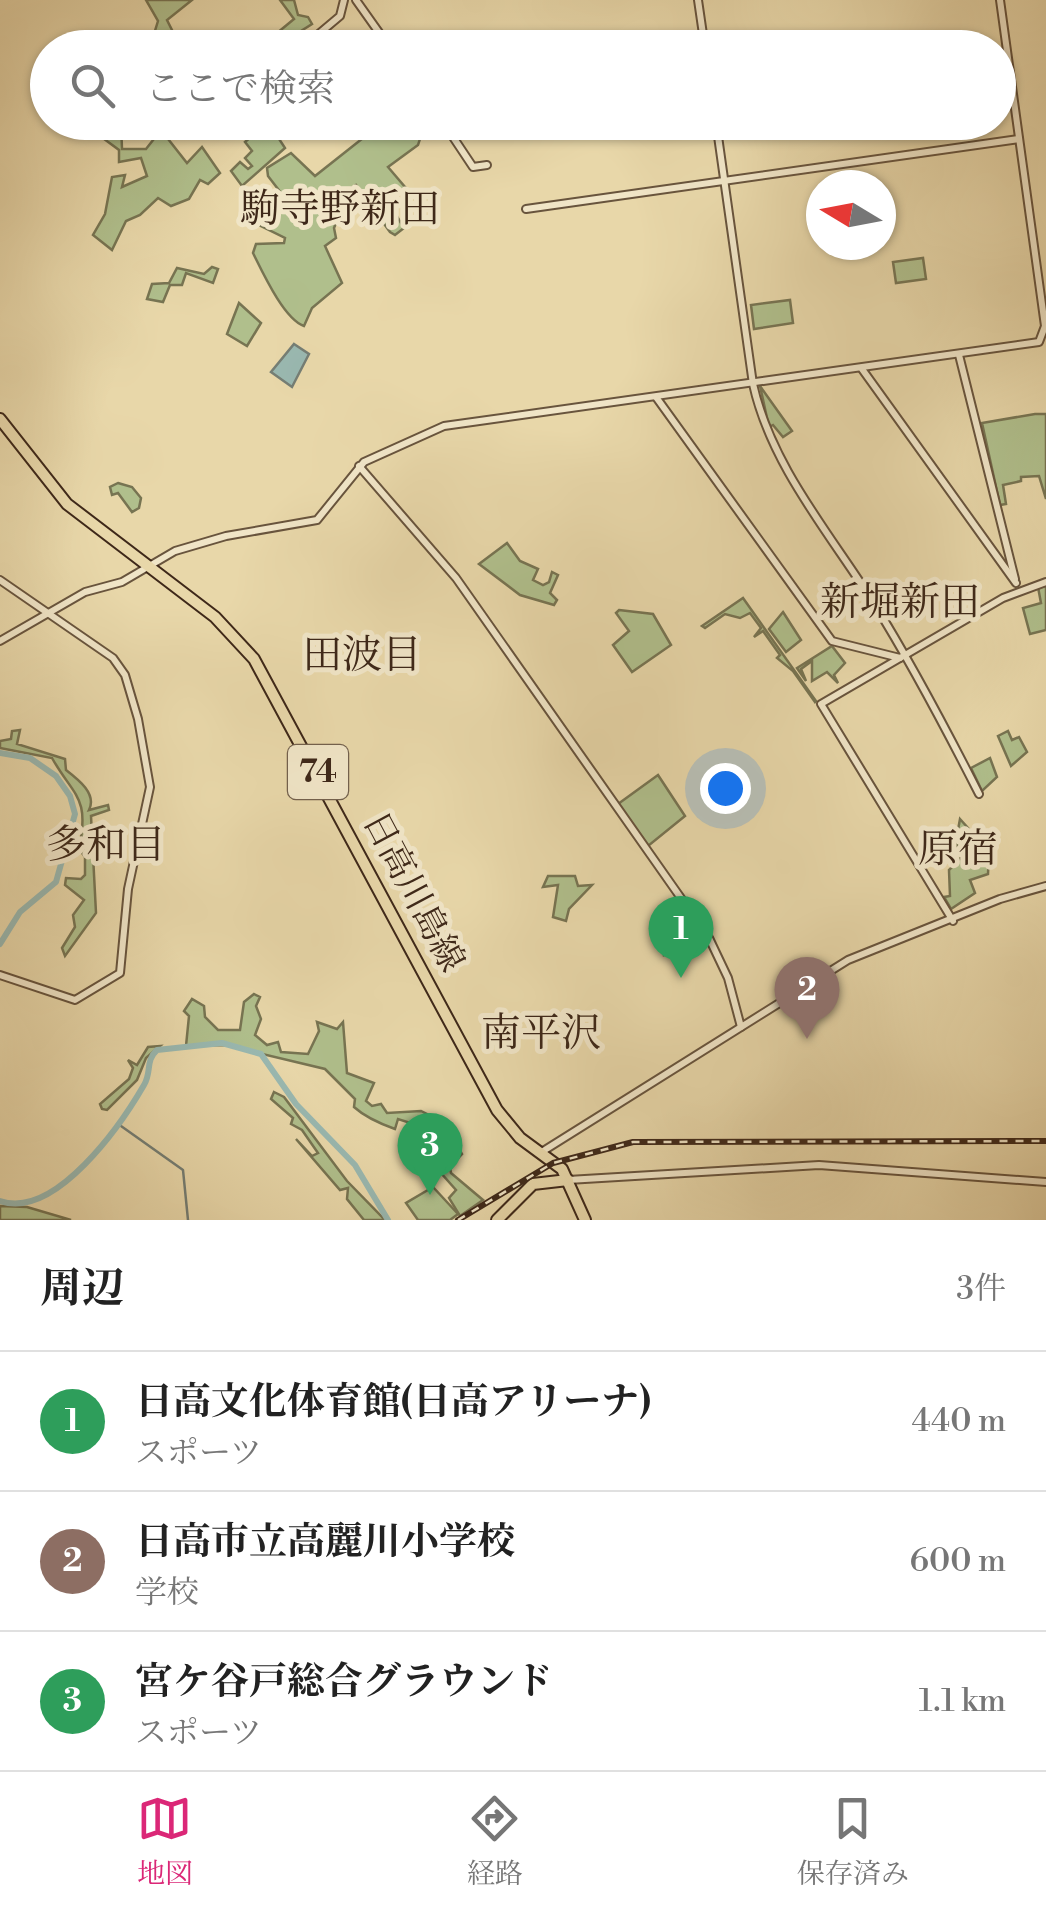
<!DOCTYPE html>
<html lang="ja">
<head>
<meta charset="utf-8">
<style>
	:root { --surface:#fff; --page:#f6f6f6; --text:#222; --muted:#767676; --line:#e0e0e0; --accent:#db2777 }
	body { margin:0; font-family:"Libre Bodoni","Noto Serif JP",serif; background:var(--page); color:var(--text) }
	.compass { position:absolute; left:806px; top:170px; width:90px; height:90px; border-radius:50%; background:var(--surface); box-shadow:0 2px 8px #0004; rotate:280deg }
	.you { position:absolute; left:725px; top:788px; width:35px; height:35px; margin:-25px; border:8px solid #fff; border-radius:50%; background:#1a73e8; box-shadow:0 0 0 15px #1a73e833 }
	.badge { display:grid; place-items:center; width:65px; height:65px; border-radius:50%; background:var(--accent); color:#fff; font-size:32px; font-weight:700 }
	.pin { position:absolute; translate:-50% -82px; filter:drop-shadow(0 2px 5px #0008) }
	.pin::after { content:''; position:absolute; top:52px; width:35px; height:30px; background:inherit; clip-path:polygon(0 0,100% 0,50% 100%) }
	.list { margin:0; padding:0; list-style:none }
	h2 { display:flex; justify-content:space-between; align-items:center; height:130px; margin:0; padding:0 40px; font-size:42px }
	h2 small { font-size:32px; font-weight:400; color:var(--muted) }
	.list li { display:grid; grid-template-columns:65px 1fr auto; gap:30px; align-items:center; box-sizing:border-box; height:140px; padding:0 40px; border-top:2px solid var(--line) }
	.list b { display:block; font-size:38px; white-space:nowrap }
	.list p { margin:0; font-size:32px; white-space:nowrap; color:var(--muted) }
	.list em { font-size:32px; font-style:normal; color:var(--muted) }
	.icon { flex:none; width:55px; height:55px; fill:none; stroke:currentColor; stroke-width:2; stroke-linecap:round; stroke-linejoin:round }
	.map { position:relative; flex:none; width:1046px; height:1220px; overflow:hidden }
	.search { position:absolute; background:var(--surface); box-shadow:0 2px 8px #0004; left:30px; right:30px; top:30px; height:110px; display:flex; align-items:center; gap:25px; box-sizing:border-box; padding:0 35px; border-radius:55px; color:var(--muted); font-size:38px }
	.sheet { height:550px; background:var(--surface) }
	nav { display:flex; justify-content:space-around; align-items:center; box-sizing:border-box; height:140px; border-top:2px solid var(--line); background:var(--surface); font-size:28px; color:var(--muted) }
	nav a { display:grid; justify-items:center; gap:5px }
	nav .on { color:var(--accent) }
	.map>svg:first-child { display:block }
	.green { fill:#b0bf8c; stroke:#777452; stroke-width:2.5 }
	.water { fill:#99b8b0; stroke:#757e74; stroke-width:2.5 }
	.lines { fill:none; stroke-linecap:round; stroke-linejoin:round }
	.stream { stroke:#757e74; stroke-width:2.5 }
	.river { stroke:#99b8b0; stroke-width:6 }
	.minor-casing { stroke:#68543d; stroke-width:10 }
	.major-casing { stroke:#3e2819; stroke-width:14 }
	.minor { stroke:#f0e5c7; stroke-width:6 }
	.major { stroke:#e8d7a9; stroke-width:10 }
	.rail-casing { stroke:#3e2819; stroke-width:6 }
	.rail { stroke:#f0e5c7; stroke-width:2.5; stroke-dasharray:8; stroke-linecap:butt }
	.labels { text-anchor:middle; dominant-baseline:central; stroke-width:10; stroke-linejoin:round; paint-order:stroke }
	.shield { fill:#f0e5c7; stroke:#73614d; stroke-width:2.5 }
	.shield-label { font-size:32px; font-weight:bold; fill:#3e2819 }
	.street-label { font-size:35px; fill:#3e2819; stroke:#f0e5c7 }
	.quarter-label { font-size:40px; fill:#3e2819; stroke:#f0e5c7 }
</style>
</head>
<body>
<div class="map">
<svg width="1046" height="1220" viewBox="0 0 1046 1220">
	<rect width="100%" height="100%" fill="#e8d7a9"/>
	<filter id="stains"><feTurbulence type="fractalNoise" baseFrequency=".002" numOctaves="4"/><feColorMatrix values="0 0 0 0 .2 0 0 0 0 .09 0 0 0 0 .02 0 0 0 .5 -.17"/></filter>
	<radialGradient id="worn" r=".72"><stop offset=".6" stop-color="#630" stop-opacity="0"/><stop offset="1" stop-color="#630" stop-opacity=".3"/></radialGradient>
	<g class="green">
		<polygon points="146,0 192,0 167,20 174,34 169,40 165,36 165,47 150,47 158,21"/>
		<polygon points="280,0 294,0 298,15 308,17 312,24 301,31 298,47 259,48 294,19"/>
		<polygon points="110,123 121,123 122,149 146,149 161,130 187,163 202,147 220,173 208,184 200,180 189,199 171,206 158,198 140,215 126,221 112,250 93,235 105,214 112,177 125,175 122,187 147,176 141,158 119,162 119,150 100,136 101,130 109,131"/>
		<path d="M382,123H416L422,133L418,145L388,167L405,187L389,203L404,228L395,235L390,232L356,185L334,199L340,214L334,228L336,238L325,246L342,283L312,308L304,326C284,319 263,273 253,253L256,244L284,243L285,238L261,226L291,206L268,176L267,168L291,153L315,176Z"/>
		<polygon points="264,126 272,128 285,148 242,186 231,171 240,162 248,169 252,166 245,158 252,151 245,142"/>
		<polygon points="923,258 926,279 896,283 893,262"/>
		<polygon points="212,267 218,269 213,283 186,273 182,285 170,285 163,302 147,299 152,284 169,283 177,268 204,274"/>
		<polygon points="790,300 793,323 754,329 751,305"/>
		<polygon points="239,303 261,323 247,346 227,334"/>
		<polygon points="760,386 792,431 783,437 773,425 769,427"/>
		<polygon points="1035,414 1046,414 1046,499 1039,476 1021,477 1021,481 1003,485 1006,504 1000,505 982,423"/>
		<polygon points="118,483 132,487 141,498 139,508 132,512 118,493 112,495 110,487"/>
		<polygon points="507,543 520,561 538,569 533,580 543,585 549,582 552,572 558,575 550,593 557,600 554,605 520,595 479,564"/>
		<polygon points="1046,584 1046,630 1030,634 1023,608 1041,603 1038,587"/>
		<polygon points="743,598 816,701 815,702 793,671 777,658 780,655 763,631 754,637 761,628 750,613 740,618 725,614 705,628 702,626"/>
		<polygon points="619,610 653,614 671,645 632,672 613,645 629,631 616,613"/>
		<polygon points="783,612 801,640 786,652 769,629"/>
		<polygon points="832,646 845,663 834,675 838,683 827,672 812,681 812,661 801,669 806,681 797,668"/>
		<path d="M20,730L17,744L65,759L66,770C79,780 97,794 89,810L108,805L109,810L91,816L96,913L65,956L62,948L75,927L73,915L84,900L65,885L66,878L81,879L85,875V857L79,849C90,796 74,797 52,758L0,748V741L11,739L12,731Z"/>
		<polygon points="1008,731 1012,740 1019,737 1027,752 1011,766 998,736"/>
		<polygon points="990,758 997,777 982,791 971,768"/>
		<polygon points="658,775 685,816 648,846 618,804"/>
		<polygon points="960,819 977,838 967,844 989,853 988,874 970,880 975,893 951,909 944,897 950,896 949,870 961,858 955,839 945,838 958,830"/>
		<polygon points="548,876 575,876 578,886 592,885 569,909 566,921 553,917 558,885 543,887"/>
		<polygon points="691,937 692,951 681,957 680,950 664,955 663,940"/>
		<path d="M254,994L260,997L256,1006L261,1019L255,1035L267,1045L278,1042L281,1052L308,1054L319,1031L317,1022L337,1029L343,1022L347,1073L374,1083L366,1101L372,1106L381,1104L387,1113L421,1111L437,1119L443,1146L458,1147L462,1154L450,1167L451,1173L483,1200L460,1216L449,1198L456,1190L432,1163L422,1167L416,1155L428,1148L417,1132L420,1126L398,1119L395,1129C381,1124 365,1117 354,1107L355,1099L325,1069L225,1045L186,1046L189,1016L184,1011L192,999L204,1006L205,1017L218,1030H240L244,1002Z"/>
		<polygon points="160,1046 146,1058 137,1080 107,1110 102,1109 100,1104 129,1079 133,1068 128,1060 137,1065 148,1047"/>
		<polygon points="274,1092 284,1097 347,1181 385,1220 364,1220 347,1199 348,1188 340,1190 296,1139 312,1156 318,1153 302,1130 291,1124 293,1118 271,1099"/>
		<polygon points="433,1187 458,1214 450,1220 418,1220 406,1203"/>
		<polygon points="0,1206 27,1207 71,1220 0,1220"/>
	</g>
	<polygon class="water" points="294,344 309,354 292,387 271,372"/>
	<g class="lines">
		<polyline class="stream" points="121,1126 183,1170 188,1220"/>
		<g class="river">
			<polyline points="0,753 30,758 56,776 70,796 75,814 56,882 20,912 0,944"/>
			<path d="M0,1201C56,1220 122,1123 144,1085C152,1072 145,1061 157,1050L222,1043L261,1054L296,1104L355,1165L388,1220"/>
		</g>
		<g class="minor-casing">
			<g id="minor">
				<polyline points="356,0 390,48"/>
				<polyline points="698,0 705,48"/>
				<polyline points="302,48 340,16 344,0"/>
				<polyline points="443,122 473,167 487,165"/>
				<path d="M716,122L753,384C771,466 831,535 875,605C913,666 947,731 979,794"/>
				<polyline points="526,209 1019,139"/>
				<polyline points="959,355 1015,579"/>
				<polyline points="862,369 1016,583"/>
				<polyline points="656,397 832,641 900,658"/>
				<polyline points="359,466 456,578 709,938 728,978 741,1027"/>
				<polyline points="0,580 113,658 125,675 138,719 150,787 128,889 120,973 75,1000 0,975"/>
				<polyline points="0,641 85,592 122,582 175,551 226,536 317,520 364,462 444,426 1039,342 1045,326 1000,0"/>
				<polyline points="953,921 821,704 1003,598 1046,582"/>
				<polyline points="540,1153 848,960 1000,899 1046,886"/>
				<polyline points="568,1180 819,1165 1046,1182"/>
			</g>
		</g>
		<g class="major-casing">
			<g id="major">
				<polyline points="0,419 67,504 215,617 254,659 497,1110 520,1138 562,1169 585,1220"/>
				<polyline points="497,1220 533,1184 568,1180"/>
			</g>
		</g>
		<use href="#minor" class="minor"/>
		<use href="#major" class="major"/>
		<g class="rail-casing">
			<polyline id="rail" points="458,1220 553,1163 633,1142 1046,1141"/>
		</g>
		<use href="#rail" class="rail"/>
	</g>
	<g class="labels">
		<rect class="shield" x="288" y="745" width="60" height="54" rx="8"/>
		<g class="shield-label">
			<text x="318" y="772">74</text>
		</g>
		<g class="street-label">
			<text transform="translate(413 892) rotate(62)">日高川島線</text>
		</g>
		<g class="quarter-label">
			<text x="340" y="210">駒寺野新田</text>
			<text x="900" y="603">新堀新田</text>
			<text x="362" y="656">田波目</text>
			<text x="106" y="846">多和目</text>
			<text x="958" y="850">原宿</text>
			<text x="541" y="1034">南平沢</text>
		</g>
	</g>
	<rect width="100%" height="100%" filter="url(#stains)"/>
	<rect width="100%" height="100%" fill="url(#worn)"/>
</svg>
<svg class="compass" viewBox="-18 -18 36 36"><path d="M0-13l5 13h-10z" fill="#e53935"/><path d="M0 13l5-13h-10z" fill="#767676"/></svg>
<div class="you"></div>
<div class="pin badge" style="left:681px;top:978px;background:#2e9e5b">1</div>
<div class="pin badge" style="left:807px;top:1039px;background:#8d6e63">2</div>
<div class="pin badge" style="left:430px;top:1195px;background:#2e9e5b">3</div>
<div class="search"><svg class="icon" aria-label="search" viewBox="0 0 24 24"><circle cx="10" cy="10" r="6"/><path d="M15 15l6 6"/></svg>ここで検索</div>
</div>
<section class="sheet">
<h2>周辺<small>3件</small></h2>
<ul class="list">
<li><span class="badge" style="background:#2e9e5b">1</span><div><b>日高文化体育館(日高アリーナ)</b><p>スポーツ</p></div><em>440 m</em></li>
<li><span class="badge" style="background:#8d6e63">2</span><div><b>日高市立高麗川小学校</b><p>学校</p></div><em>600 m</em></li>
<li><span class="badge" style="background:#2e9e5b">3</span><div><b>宮ケ谷戸総合グラウンド</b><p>スポーツ</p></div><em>1.1 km</em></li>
</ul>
</section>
<nav>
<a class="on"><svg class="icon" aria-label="map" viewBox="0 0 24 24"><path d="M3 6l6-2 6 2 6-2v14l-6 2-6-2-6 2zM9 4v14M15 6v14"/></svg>地図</a>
<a><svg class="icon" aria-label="directions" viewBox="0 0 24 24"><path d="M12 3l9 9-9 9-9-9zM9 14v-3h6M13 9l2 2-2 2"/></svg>経路</a>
<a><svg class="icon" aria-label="saved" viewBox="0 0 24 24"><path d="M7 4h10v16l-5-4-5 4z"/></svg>保存済み</a>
</nav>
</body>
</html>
